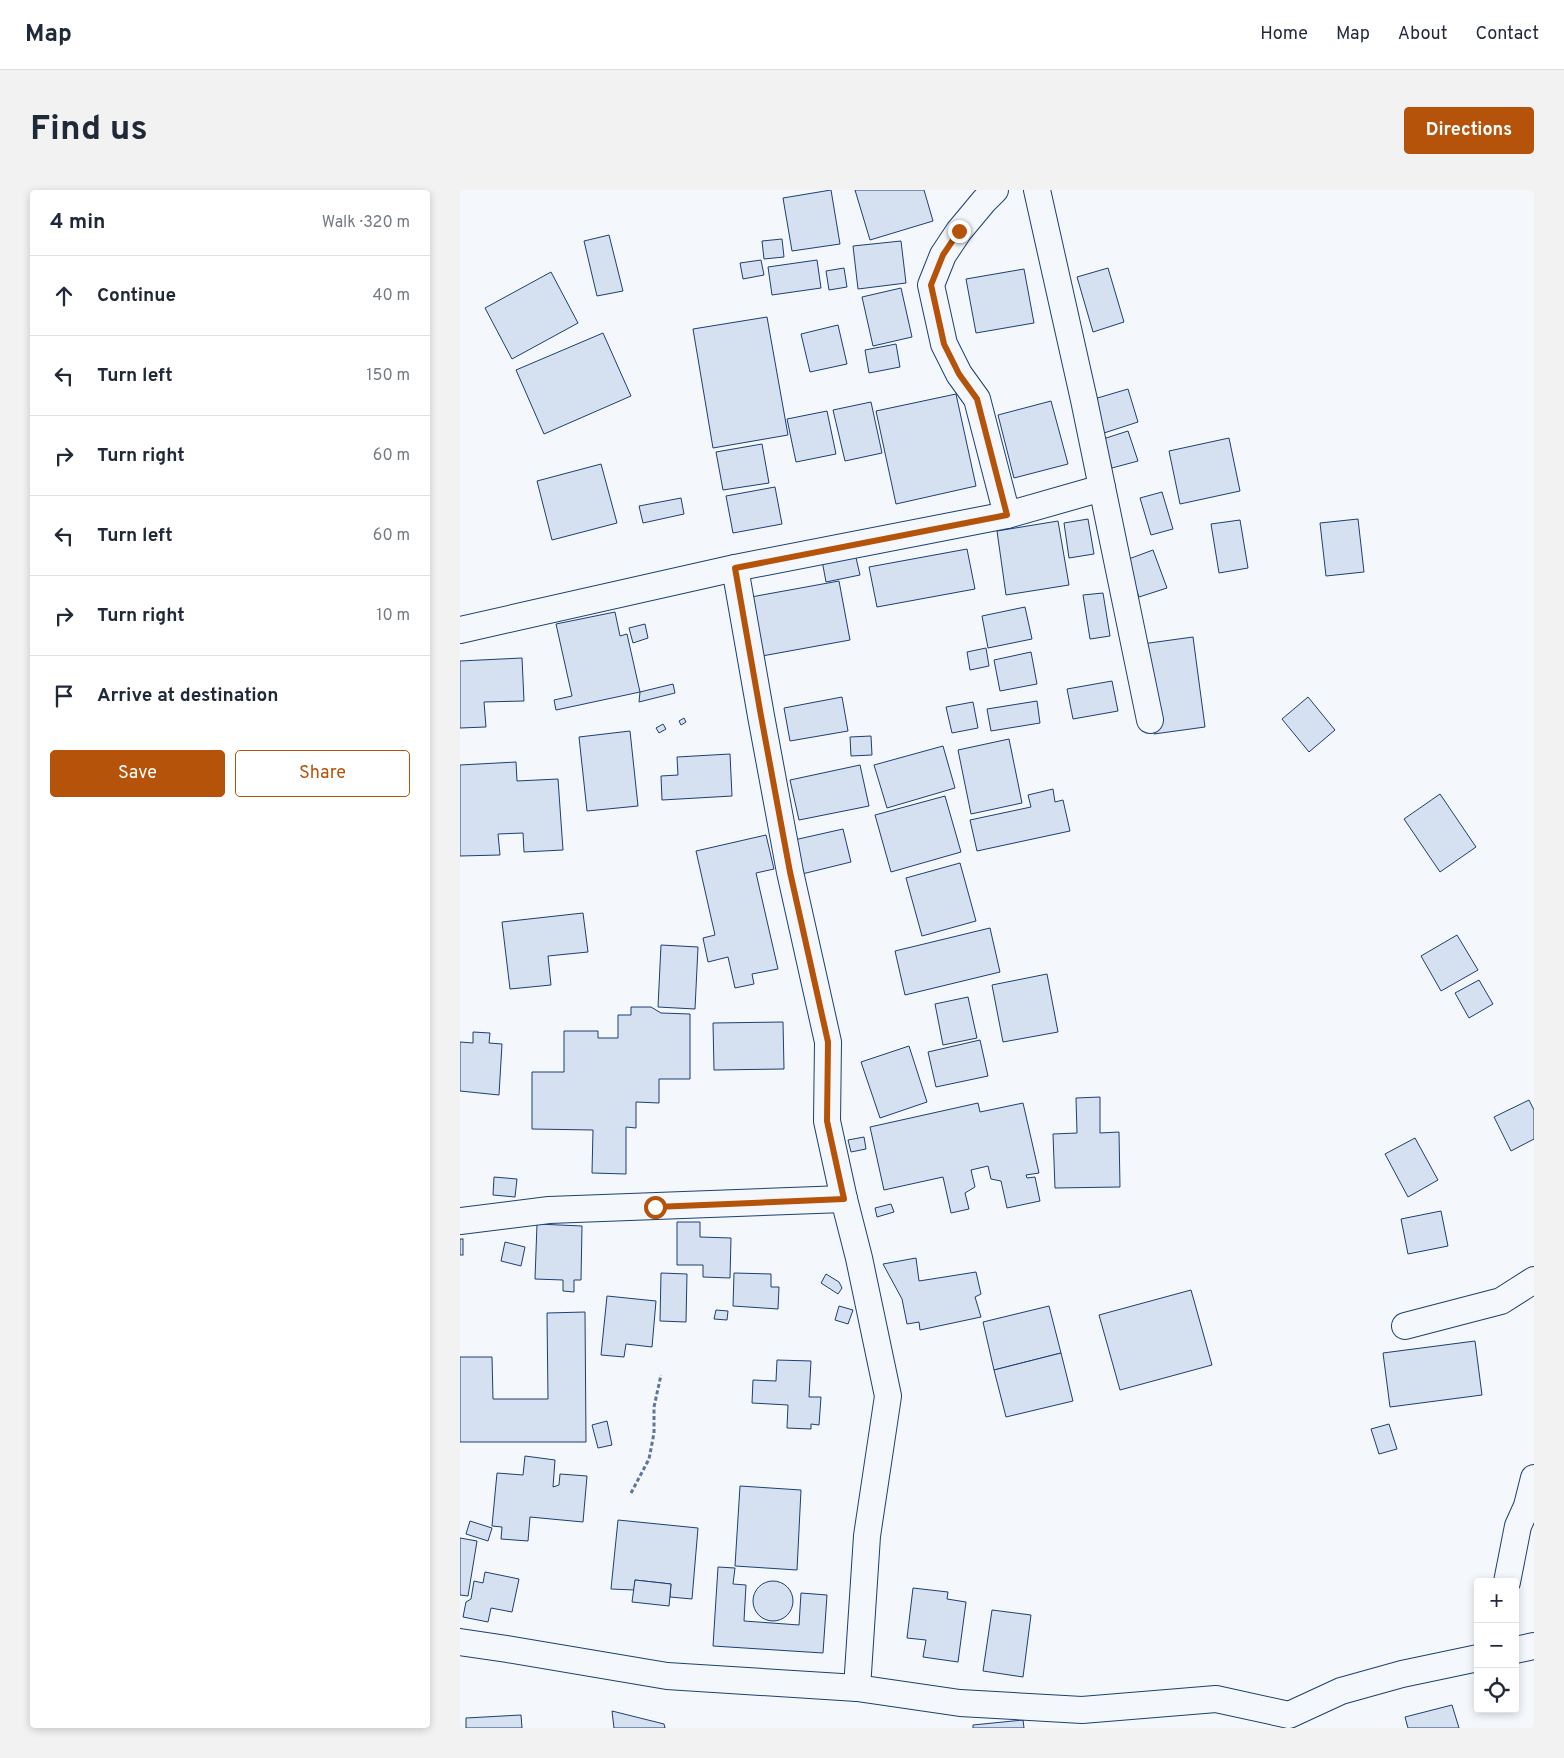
<!DOCTYPE html>
<html lang="en">
<head>
<meta charset="utf-8">
<style>
	:root { --surface:#fff; --page:#f2f2f3; --text:#1f2937; --muted:#747a83; --line:#e0e1e3; --accent:#b45309 }
	body { margin:0; font-family:Overpass,sans-serif; background:var(--page); color:var(--text) }
	.controls { position:absolute; right:15px; bottom:15px; display:grid; overflow:hidden; border-radius:5px; box-shadow:0 2px 8px #0003 }
	.controls button { width:45px; height:45px; display:grid; place-items:center; padding:0; border:0; border-bottom:1px solid var(--line); background:var(--surface); color:var(--text); font:25px sans-serif }
	.stop { position:absolute; width:15px; height:15px; margin:-11px; border:4px solid #b45309; border-radius:50%; background:#fff }
	.stop.end { background:#b45309; border-color:#fff; box-shadow:0 1px 5px #0008 }
	.list { margin:0; padding:0; list-style:none }
	h2 { display:flex; justify-content:space-between; align-items:center; height:65px; margin:0; padding:0 20px; font-size:21px }
	h2 small { font-size:16px; font-weight:400; color:var(--muted) }
	.list li { display:grid; grid-template-columns:32px 1fr auto; gap:15px; align-items:center; box-sizing:border-box; height:80px; padding:0 20px; border-top:1px solid var(--line) }
	.list b { display:block; font-size:19px; white-space:nowrap }
	.list em { font-size:16px; font-style:normal; color:var(--muted) }
	.actions { display:flex; gap:10px; padding:15px 20px }
	.actions a { flex:1; padding:11px 0; border:1px solid var(--accent); border-radius:5px; text-align:center; font-size:18px; color:var(--accent) }
	.actions .main { background:var(--accent); color:#fff }
	.icon { flex:none; width:28px; height:28px; fill:none; stroke:currentColor; stroke-width:2; stroke-linecap:round; stroke-linejoin:round }
	.map { position:relative; flex:none; width:1074px; height:1538px; overflow:hidden; border-radius:5px }
	header { display:flex; align-items:center; gap:30px; box-sizing:border-box; height:70px; padding:0 25px; background:var(--surface); border-bottom:1px solid var(--line) }
	header strong { font-size:24px }
	nav { display:flex; gap:28px; margin-inline-start:auto; font-size:18px }
	.intro { display:flex; align-items:center; justify-content:space-between; box-sizing:border-box; height:120px; padding:0 30px }
	h1 { margin:0; font-size:35px }
	.button { padding:12px 22px; border-radius:5px; background:var(--accent); color:#fff; font-size:18px; font-weight:700 }
	main { display:flex; gap:30px; padding:0 30px }
	aside { flex:1; background:var(--surface); border-radius:5px; box-shadow:0 2px 8px #0003 }
	.map>svg:first-child { display:block }
	.building { fill:#d5e0f0; stroke:#1d3f73 }
	.lines { fill:none; stroke-linecap:round; stroke-linejoin:round }
	.street-casing { stroke:#1d3f73; stroke-width:28 }
	.path { stroke:#5e769c; stroke-width:3; stroke-dasharray:4 2.5; stroke-linecap:butt }
	.street { stroke:#f4f7fb; stroke-width:26 }
	.route { stroke:#b45309; stroke-width:6 }
</style>
</head>
<body>
<header>
<strong>Map</strong>
<nav><a>Home</a><a>Map</a><a>About</a><a>Contact</a></nav>
</header>
<div class="intro"><h1>Find us</h1><a class="button">Directions</a></div>
<main>
<aside>
<h2>4 min<small>Walk · 320 m</small></h2>
<ul class="list">
<li><svg class="icon" aria-label="ahead" viewBox="0 0 24 24"><path d="M12 20V5M6 11l6-6 6 6"/></svg><div><b>Continue</b></div><em>40 m</em></li>
<li><svg class="icon" aria-label="left" viewBox="0 0 24 24"><path d="M17 20v-9H6M10 6l-5 5 5 5"/></svg><div><b>Turn left</b></div><em>150 m</em></li>
<li><svg class="icon" aria-label="right" viewBox="0 0 24 24"><path d="M7 20v-9h11M14 6l5 5-5 5"/></svg><div><b>Turn right</b></div><em>60 m</em></li>
<li><svg class="icon" aria-label="left" viewBox="0 0 24 24"><path d="M17 20v-9H6M10 6l-5 5 5 5"/></svg><div><b>Turn left</b></div><em>60 m</em></li>
<li><svg class="icon" aria-label="right" viewBox="0 0 24 24"><path d="M7 20v-9h11M14 6l5 5-5 5"/></svg><div><b>Turn right</b></div><em>10 m</em></li>
<li><svg class="icon" aria-label="arrive" viewBox="0 0 24 24"><path d="M6 21V4h12l-3 4 3 4H6"/></svg><div><b>Arrive at destination</b></div></li>
</ul>
<div class="actions"><a class="main">Save</a><a>Share</a></div>
</aside>
<div class="map">
<svg width="1074" height="1538" viewBox="0 0 1074 1538">
	<rect width="100%" height="100%" fill="#f4f7fb"/>
	<g class="building">
		<polygon points="371,0 380,54 332,61 323,8"/>
		<polygon points="395,0 464,0 473,31 410,50"/>
		<polygon points="149,45 163,101 137,106 124,51"/>
		<polygon points="322,49 324,67 304,69 302,51"/>
		<polygon points="441,51 446,93 398,99 393,56"/>
		<polygon points="301,70 304,85 283,89 280,73"/>
		<polygon points="357,70 361,98 312,105 308,77"/>
		<polygon points="384,78 387,97 369,100 366,81"/>
		<polygon points="648,78 664,132 633,142 617,87"/>
		<polygon points="564,79 574,133 516,143 506,89"/>
		<polygon points="91,82 118,133 52,169 25,118"/>
		<polygon points="441,98 452,147 413,156 402,107"/>
		<polygon points="307,127 328,245 253,258 233,139"/>
		<polygon points="378,135 387,174 350,182 341,144"/>
		<polygon points="143,143 171,206 84,244 56,180"/>
		<polygon points="436,154 440,177 409,183 405,160"/>
		<polygon points="668,199 678,232 644,243 634,209"/>
		<polygon points="496,204 516,296 436,314 416,221"/>
		<polygon points="591,211 608,274 554,288 538,225"/>
		<polygon points="411,212 422,263 385,271 373,220"/>
		<polygon points="367,221 376,264 336,272 327,229"/>
		<polygon points="668,241 678,271 652,278 643,249"/>
		<polygon points="769,248 780,301 720,314 709,261"/>
		<polygon points="302,254 309,293 263,300 256,262"/>
		<polygon points="141,274 157,333 92,350 77,291"/>
		<polygon points="315,297 322,334 273,343 266,306"/>
		<polygon points="702,302 713,339 691,345 680,308"/>
		<polygon points="221,308 224,324 183,333 179,316"/>
		<polygon points="628,329 634,364 609,368 604,333"/>
		<polygon points="898,329 904,382 866,386 860,333"/>
		<polygon points="780,330 788,378 759,383 751,334"/>
		<polygon points="598,331 609,395 546,405 537,341"/>
		<polygon points="394,359 400,385 366,392 361,365"/>
		<polygon points="507,359 515,399 417,417 409,377"/>
		<polygon points="693,360 707,398 679,407 666,370"/>
		<polygon points="379,391 390,450 302,466 291,407"/>
		<polygon points="643,403 650,446 630,449 623,405"/>
		<polygon points="565,417 572,449 528,458 522,426"/>
		<polygon points="155,422 160,446 167,444 180,502 96,520 94,510 112,506 96,434"/>
		<polygon points="185,434 188,448 173,453 169,438"/>
		<polygon points="733,447 745,537 694,544 682,454"/>
		<polygon points="526,458 529,476 510,480 507,462"/>
		<polygon points="571,462 577,494 540,501 534,470"/>
		<polygon points="62,468 64,511 24,512 26,537 0,538 0,471"/>
		<polygon points="652,491 658,521 613,529 607,499"/>
		<polygon points="213,494 215,503 179,512 180,502"/>
		<polygon points="382,507 388,541 330,551 324,518"/>
		<polygon points="848,507 875,540 849,562 822,529"/>
		<polygon points="577,511 580,533 531,541 527,519"/>
		<polygon points="513,512 518,538 492,543 486,517"/>
		<polygon points="224,528 226,532 221,535 219,531"/>
		<polygon points="203,534 206,539 199,543 196,538"/>
		<polygon points="170,541 178,616 127,621 119,547"/>
		<polygon points="411,546 412,565 391,566 390,547"/>
		<polygon points="549,549 562,613 511,624 498,560"/>
		<polygon points="483,556 495,598 427,618 414,575"/>
		<polygon points="270,564 272,606 202,610 201,586 218,585 217,567"/>
		<polygon points="56,572 57,591 98,589 103,660 64,662 63,643 38,644 40,665 0,666 0,575"/>
		<polygon points="400,575 409,616 339,630 330,590"/>
		<polygon points="593,599 595,612 603,610 610,641 517,661 510,630 571,617 568,605"/>
		<polygon points="980,604 1016,657 980,682 944,629"/>
		<polygon points="485,606 501,662 431,682 415,625"/>
		<polygon points="383,639 391,672 342,684 334,650"/>
		<polygon points="306,645 314,679 296,683 318,779 292,784 294,794 275,798 268,767 248,772 243,748 255,745 236,661"/>
		<polygon points="500,673 516,731 462,746 446,688"/>
		<polygon points="123,723 128,762 88,766 91,795 50,799 42,732"/>
		<polygon points="530,738 540,782 445,805 435,761"/>
		<polygon points="997,745 1018,780 981,801 961,766"/>
		<polygon points="201,755 238,757 235,819 198,817"/>
		<polygon points="587,784 598,842 543,852 532,795"/>
		<polygon points="1019,790 1033,814 1009,828 995,803"/>
		<polygon points="508,807 517,848 483,855 475,814"/>
		<polygon points="171,817 191,817 201,823 230,824 230,889 199,889 199,913 176,912 176,938 166,937 166,984 132,983 133,940 72,939 72,882 104,882 104,841 138,841 138,848 158,848 158,825 171,825"/>
		<polygon points="323,832 324,879 254,880 253,833"/>
		<polygon points="13,842 30,843 29,853 42,854 39,905 0,901 0,852 13,853"/>
		<polygon points="520,850 528,886 476,897 468,862"/>
		<polygon points="449,856 467,912 420,928 401,872"/>
		<polygon points="640,907 640,943 659,942 660,997 595,998 593,944 617,943 616,908"/>
		<polygon points="1069,910 1074,920 1074,949 1051,961 1034,927"/>
		<polygon points="518,913 520,922 563,913 579,983 566,985 567,988 575,987 580,1011 547,1018 541,991 531,989 528,976 511,980 515,997 505,1003 509,1019 491,1023 483,987 424,1000 410,937"/>
		<polygon points="404,947 406,959 391,962 388,950"/>
		<polygon points="955,948 978,990 948,1007 925,964"/>
		<polygon points="34,987 57,989 55,1007 33,1005"/>
		<polygon points="431,1014 434,1022 417,1027 415,1018"/>
		<polygon points="981,1021 988,1056 948,1064 941,1029"/>
		<polygon points="217,1032 240,1032 240,1047 271,1048 270,1088 243,1087 243,1075 217,1075"/>
		<polygon points="77,1034 122,1036 121,1090 114,1090 114,1102 103,1101 103,1090 75,1089"/>
		<rect x="0" y="1049" width="3" height="16"/>
		<polygon points="45,1052 65,1057 61,1076 41,1071"/>
		<polygon points="456,1068 459,1091 516,1082 521,1104 515,1107 521,1127 460,1140 459,1132 447,1134 442,1109 423,1074"/>
		<polygon points="201,1083 227,1084 226,1132 200,1131"/>
		<polygon points="274,1083 311,1084 311,1097 319,1097 318,1119 273,1116"/>
		<polygon points="366,1084 379,1092 382,1098 378,1104 361,1093"/>
		<polygon points="731,1100 752,1175 660,1200 639,1125"/>
		<polygon points="147,1106 196,1111 192,1157 166,1154 164,1167 141,1165"/>
		<polygon points="379,1116 393,1120 388,1134 375,1130"/>
		<polygon points="589,1116 601,1163 534,1180 523,1132"/>
		<polygon points="256,1120 268,1121 267,1130 254,1129"/>
		<polygon points="125,1122 126,1252 0,1252 0,1167 32,1167 33,1209 88,1209 87,1123"/>
		<polygon points="1015,1151 1022,1205 930,1217 923,1163"/>
		<polygon points="601,1163 613,1211 546,1227 534,1180"/>
		<polygon points="317,1170 351,1171 349,1207 361,1207 359,1235 351,1234 351,1239 327,1238 328,1215 292,1213 293,1190 316,1191"/>
		<polygon points="147,1231 152,1255 138,1258 132,1235"/>
		<polygon points="929,1234 937,1259 919,1264 911,1239"/>
		<polygon points="65,1266 95,1270 93,1297 99,1295 100,1284 127,1286 123,1332 70,1327 68,1351 41,1349 42,1337 32,1336 37,1283 63,1285"/>
		<polygon points="280,1296 341,1300 337,1380 275,1376"/>
		<polygon points="158,1330 238,1338 232,1409 210,1407 211,1394 175,1390 174,1400 151,1399"/>
		<polygon points="10,1331 32,1338 28,1351 6,1344"/>
		<polygon points="0,1348 17,1351 8,1406 0,1405"/>
		<polygon points="258,1377 275,1378 273,1394 286,1395 284,1431 339,1435 341,1403 367,1405 363,1463 253,1456"/>
		<polygon points="25,1382 59,1389 52,1422 31,1418 28,1432 3,1427 6,1412 11,1409 14,1391 23,1393"/>
		<polygon points="175,1390 211,1394 209,1416 172,1412"/>
		<circle cx="313" cy="1411" r="20"/>
		<polygon points="453,1398 488,1402 487,1409 506,1412 498,1472 463,1467 466,1450 447,1448"/>
		<polygon points="532,1420 571,1425 563,1487 523,1481"/>
		<polygon points="992,1515 999,1538 948,1538 945,1527"/>
		<polygon points="152,1521 204,1534 205,1538 154,1538"/>
		<polygon points="61,1525 62,1538 6,1538 6,1528"/>
		<polygon points="563,1530 564,1538 513,1538 513,1535"/>
	</g>
	<g class="lines">
		<g class="street-casing">
			<g id="street">
				<polyline points="535,0 524,11 499,41 483,65 471,95 484,154 499,184 517,209 547,325"/>
				<polyline points="577,0 624,210 690,530"/>
				<polyline points="275,378 301,526 330,682 368,852 367,931 384,1009 399,1068 428,1206 407,1346 397,1498"/>
				<polyline points="0,440 275,378 547,325 642,298"/>
				<polyline points="0,1031 89,1020 384,1009"/>
				<polyline points="945,1136 1041,1111 1074,1090"/>
				<polyline points="1047,1392 1058,1336 1067,1316 1074,1288"/>
				<polyline points="0,1452 47,1459 207,1486 397,1498 500,1513 622,1520 756,1509 829,1525 881,1501 942,1484 1018,1468"/>
				<polyline points="1055,1460 1074,1456"/>
			</g>
		</g>
		<polyline class="path" points="171,1303 189,1269 194,1243 194,1217 201,1185"/>
		<use href="#street" class="street"/>
	</g>
	<g class="lines">
		<polyline class="route" points="195,1017 384,1009 367,931 368,852 330,682 301,526 275,378 547,325 517,209 499,184 484,154 471,95 483,65 499,41"/>
	</g>
</svg>
<div class="controls">
<button>+</button>
<button>−</button>
<button><svg class="icon" aria-label="locate" viewBox="0 0 24 24"><circle cx="12" cy="12" r="6"/><path d="M12 2v4M12 18v4M2 12h4M18 12h4"/></svg></button>
</div>
<div class="stop" style="left:195px;top:1017px"></div>
<div class="stop end" style="left:499px;top:41px"></div>
</div>
</main>
</body>
</html>
